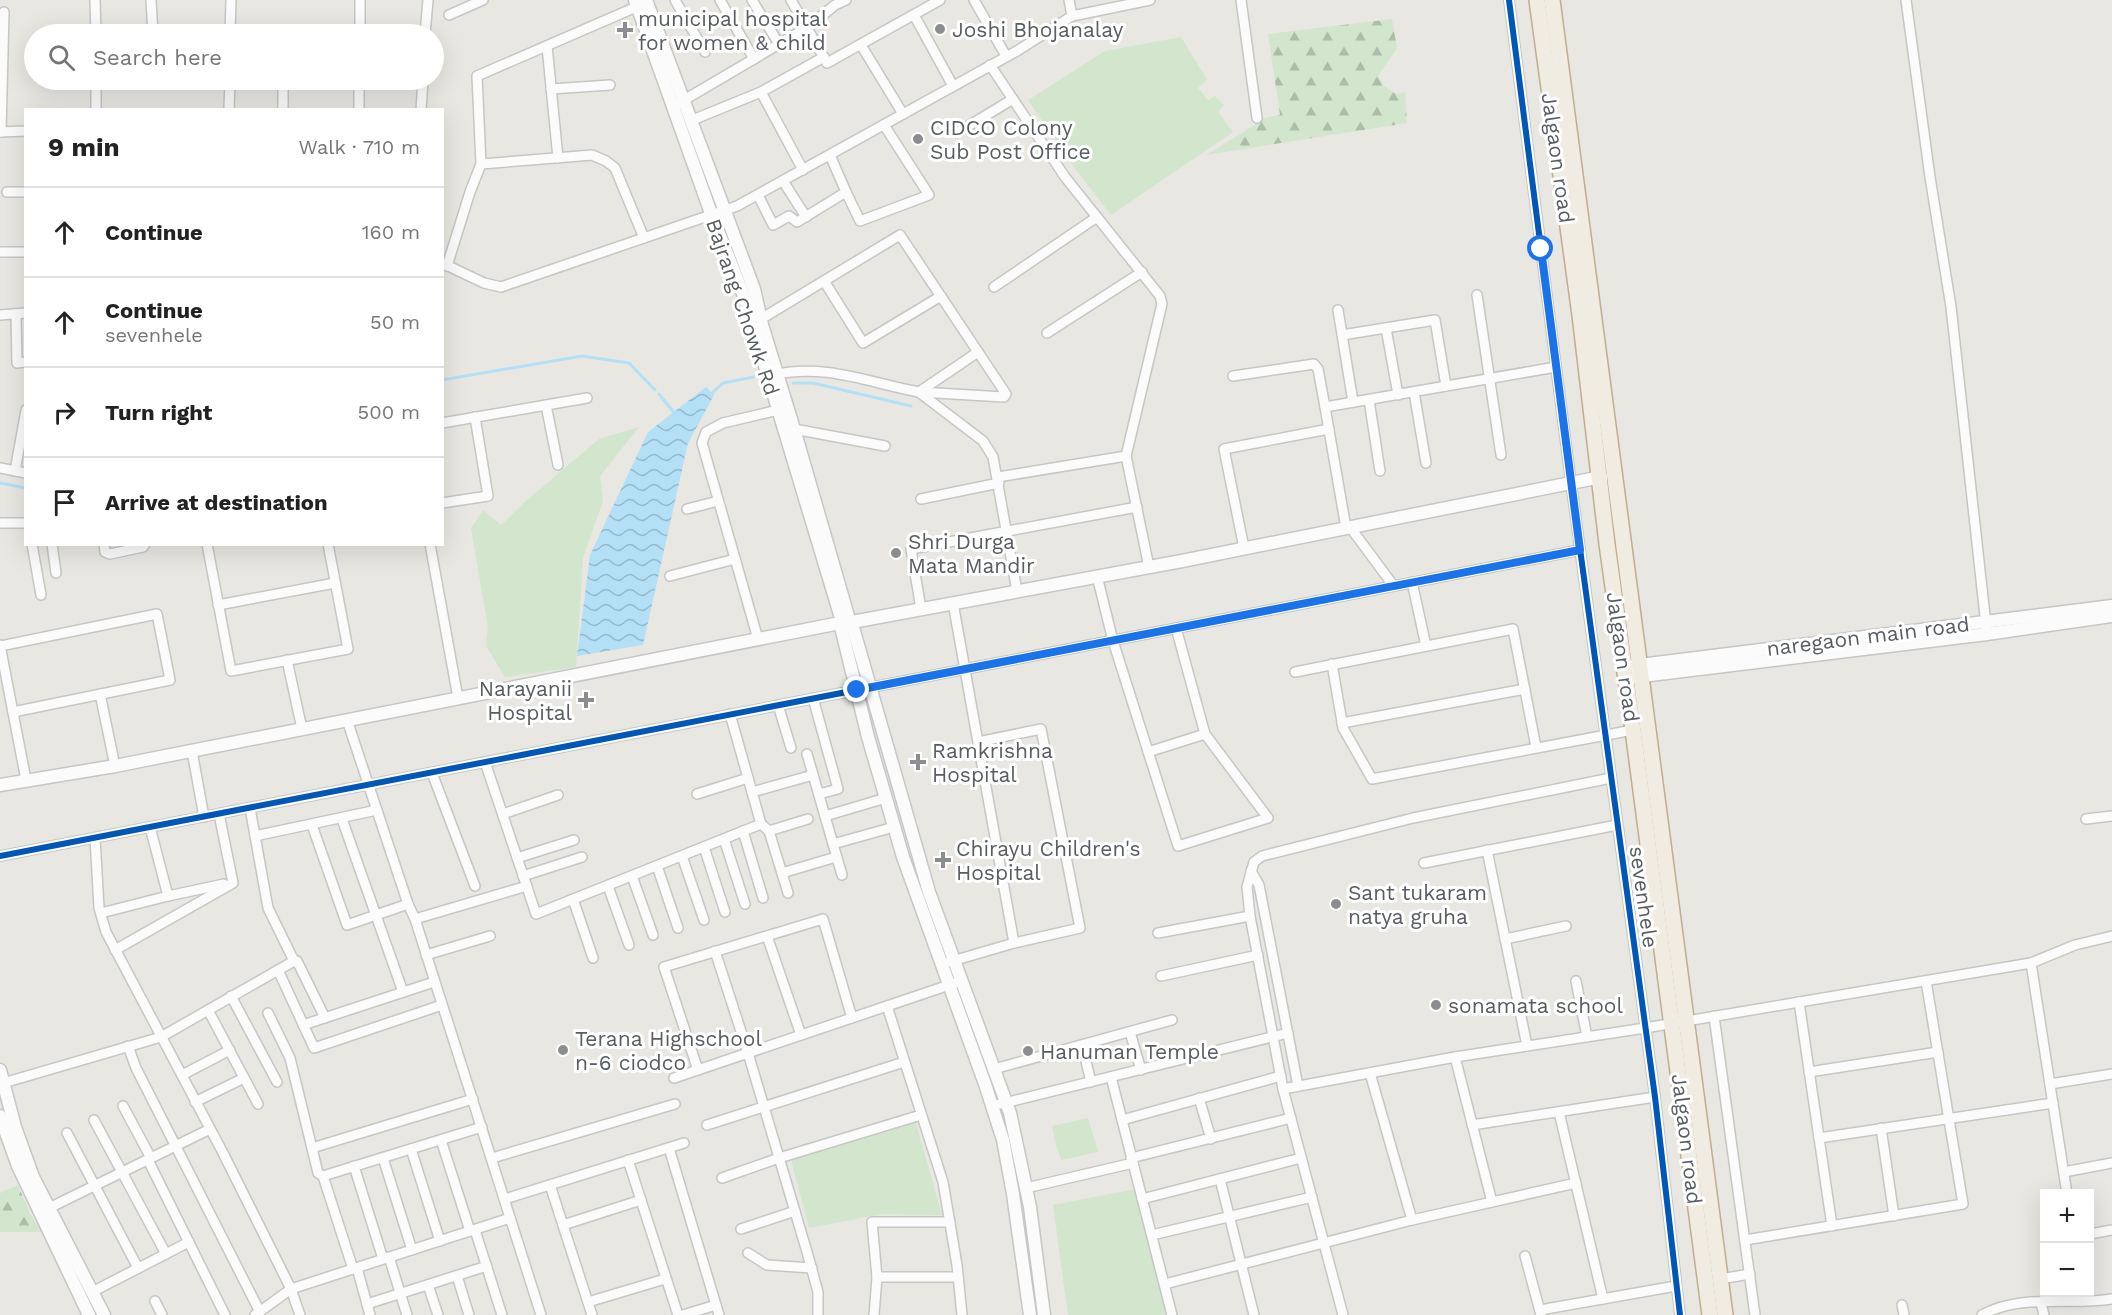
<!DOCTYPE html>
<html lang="en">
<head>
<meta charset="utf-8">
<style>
	:root { --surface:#fff; --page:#f2f2f2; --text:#222; --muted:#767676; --line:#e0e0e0 }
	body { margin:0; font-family:"Work Sans",sans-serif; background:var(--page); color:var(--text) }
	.controls { position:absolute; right:18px; bottom:18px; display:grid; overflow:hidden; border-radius:0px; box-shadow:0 6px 24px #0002 }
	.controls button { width:54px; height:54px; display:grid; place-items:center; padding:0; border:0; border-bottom:2px solid var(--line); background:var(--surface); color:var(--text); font:30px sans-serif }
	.stop { position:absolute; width:18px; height:18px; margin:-14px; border:4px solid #1a73e8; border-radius:50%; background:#fff }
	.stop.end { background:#1a73e8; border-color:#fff; box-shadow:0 2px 6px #0008 }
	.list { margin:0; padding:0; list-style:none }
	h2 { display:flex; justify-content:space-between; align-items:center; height:78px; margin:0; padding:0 24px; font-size:26px }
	h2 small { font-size:20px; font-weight:400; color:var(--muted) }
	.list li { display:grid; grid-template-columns:39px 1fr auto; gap:18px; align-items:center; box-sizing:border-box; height:90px; padding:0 24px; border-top:2px solid var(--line) }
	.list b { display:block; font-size:22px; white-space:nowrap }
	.list p { margin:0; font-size:20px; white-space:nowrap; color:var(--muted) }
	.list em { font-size:20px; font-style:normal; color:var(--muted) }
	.icon { flex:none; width:33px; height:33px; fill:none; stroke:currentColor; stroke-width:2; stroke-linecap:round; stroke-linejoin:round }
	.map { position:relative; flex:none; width:2112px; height:1315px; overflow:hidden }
	.search { position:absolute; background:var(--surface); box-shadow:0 6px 24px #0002; left:24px; top:24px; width:420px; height:66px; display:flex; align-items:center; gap:15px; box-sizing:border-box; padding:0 21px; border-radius:33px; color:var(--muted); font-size:22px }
	.panel { position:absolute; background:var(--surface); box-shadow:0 6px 24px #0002; left:24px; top:108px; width:420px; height:438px; border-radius:0px }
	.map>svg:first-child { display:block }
	.green { fill:#d1e6cc }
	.forest { fill:url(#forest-firs) }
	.water { fill:url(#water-waves) }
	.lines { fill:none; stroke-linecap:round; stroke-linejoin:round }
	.stream { stroke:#b3e0f6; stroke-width:3 }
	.minor-casing { stroke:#c5c6c5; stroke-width:12 }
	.tertiary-casing { stroke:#c5c6c5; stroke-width:15 }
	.trunk-casing { stroke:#c0ad90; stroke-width:18 }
	.minor { stroke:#fcfbfb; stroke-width:9 }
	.tertiary { stroke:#fcfbfb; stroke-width:12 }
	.trunk { stroke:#f0ece2; stroke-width:15 }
	.cycleway-casing { stroke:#fff; stroke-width:10 }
	.cycleway { stroke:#0057b8; stroke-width:6 }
	.route { stroke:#1a73e8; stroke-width:8 }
	.poi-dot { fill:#8b8d8e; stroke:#fff; stroke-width:2 }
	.labels { text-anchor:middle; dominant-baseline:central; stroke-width:6; stroke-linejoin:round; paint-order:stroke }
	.poi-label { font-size:21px; fill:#585d61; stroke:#fff; text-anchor:start }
	.street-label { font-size:21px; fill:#585d61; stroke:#fff }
</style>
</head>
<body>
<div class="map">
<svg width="2112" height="1315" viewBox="0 0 2112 1315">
	<defs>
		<pattern id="forest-firs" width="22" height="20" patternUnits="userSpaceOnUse" patternTransform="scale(1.5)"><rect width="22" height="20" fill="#d1e6cc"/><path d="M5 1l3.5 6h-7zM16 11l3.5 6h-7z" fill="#acbea9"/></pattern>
		<pattern id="water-waves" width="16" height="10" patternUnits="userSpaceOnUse" patternTransform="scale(1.5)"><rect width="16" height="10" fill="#b3e0f6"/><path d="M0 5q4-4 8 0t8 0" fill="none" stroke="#94b9cb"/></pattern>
	</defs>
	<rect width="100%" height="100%" fill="#e9e7e2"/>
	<g class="green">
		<polygon points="1181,37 1207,80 1198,88 1208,100 1215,96 1224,105 1218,112 1233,132 1111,215 1074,167 1028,100 1105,51"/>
		<polygon points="639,427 600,476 603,501 583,558 576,667 505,677 486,646 488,628 471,528 483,510 501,525 526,501 599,439"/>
		<polygon points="1088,1118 1098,1152 1061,1160 1055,1141 1052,1126"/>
		<polygon points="916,1123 942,1215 882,1214 809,1228 791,1160"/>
		<polygon points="1136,1189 1167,1315 1068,1315 1053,1205"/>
	</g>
	<g class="forest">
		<polygon points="1392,19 1397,48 1378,76 1384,86 1396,94 1405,92 1407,123 1206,155 1258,123 1259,119 1280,115 1268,34"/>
		<polygon points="18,1185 30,1214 42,1232 0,1232 0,1193"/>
	</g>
	<polygon class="water" points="706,387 714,395 688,443 643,645 577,656 590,555 648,432"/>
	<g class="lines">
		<g class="stream">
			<polyline points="442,380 582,356 629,363 655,390"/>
			<polyline points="793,383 813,383 911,406"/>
			<polyline points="659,394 676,415"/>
			<polyline points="710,395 723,383 754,377"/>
			<polyline points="0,483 26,488"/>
		</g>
		<g class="minor-casing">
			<g id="minor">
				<polyline points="95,0 96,34"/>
				<polyline points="151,0 153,34"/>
				<polyline points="675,0 705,52"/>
				<polyline points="720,0 754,59"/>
				<polyline points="752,0 779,44"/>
				<polyline points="791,0 827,63 940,0"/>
				<polyline points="974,0 1006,56"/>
				<polyline points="1069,0 1072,16"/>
				<polyline points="1241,0 1257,118"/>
				<polyline points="1509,0 1571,483 1655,1097 1680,1315"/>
				<polyline points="1906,0 1930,177 1951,307 1987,634"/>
				<polyline points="449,15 483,0"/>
				<polyline points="914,15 953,86"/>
				<polyline points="230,34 231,0"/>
				<polyline points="360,34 360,0"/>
				<polyline points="425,34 428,0"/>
				<polyline points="861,45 903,114"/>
				<polyline points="547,46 558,158"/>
				<polyline points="990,65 1065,177 1160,296 1162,304 1126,456 1149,567"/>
				<polyline points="96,80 96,110"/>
				<polyline points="551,89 610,85"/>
				<polyline points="761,92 803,170"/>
				<polyline points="679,103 808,27 835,5 846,0"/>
				<polyline points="229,110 230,80"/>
				<polyline points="283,110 283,80"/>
				<polyline points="359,110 359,80"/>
				<polyline points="421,110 423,80"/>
				<polyline points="690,121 761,92 824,57"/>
				<polyline points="960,131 1013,99"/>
				<polyline points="0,132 26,131"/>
				<polyline points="1,132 4,12"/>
				<polyline points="481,164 592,155 606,161 615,168 644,238"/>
				<polyline points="783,181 806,217"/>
				<polyline points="7,192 26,192"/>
				<polyline points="846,192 860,221 929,195 884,125"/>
				<polyline points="758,195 773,225 789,216 797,222 846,192 830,155"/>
				<polyline points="0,252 26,252"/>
				<polyline points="442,263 484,283 501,287 737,206 1017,51 1072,16 1150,0"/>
				<polyline points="447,266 470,192 481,164 477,76 643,4"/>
				<polyline points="824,281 863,343 941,296"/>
				<polyline points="994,287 1097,217"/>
				<polyline points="1477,295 1501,455"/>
				<polyline points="1338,310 1353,402"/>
				<polyline points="16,314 17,363 26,362"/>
				<polyline points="0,315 26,313"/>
				<polyline points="756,322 900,235 1006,394 1004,397 919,392"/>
				<polyline points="1386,328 1398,395"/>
				<polyline points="1047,333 1142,272"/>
				<polyline points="1342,335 1435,320 1446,386"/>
				<path d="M771,375C826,363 866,382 919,392L978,352"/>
				<polyline points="1233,376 1314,364 1318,369 1325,407"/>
				<polyline points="1414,392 1426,463"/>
				<polyline points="920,393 983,441 993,457 1017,591"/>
				<polyline points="1369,400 1380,471"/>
				<polyline points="546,405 558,465"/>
				<polyline points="442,423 587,398"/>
				<polyline points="794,429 885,446"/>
				<polyline points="0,468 26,473"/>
				<polyline points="15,471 26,410"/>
				<polyline points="998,477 1126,456"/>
				<polyline points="921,499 999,483"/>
				<polyline points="442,503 488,496 475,417"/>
				<polyline points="687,509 718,501"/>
				<polyline points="0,523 26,523"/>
				<polyline points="1350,527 1393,585"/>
				<polyline points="1346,528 1325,407 1556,367"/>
				<polyline points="32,544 41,595"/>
				<polyline points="52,544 56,573"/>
				<polyline points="104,544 105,552 110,554 143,547 145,544"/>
				<polyline points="207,544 231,671 348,649 328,544"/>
				<polyline points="430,544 458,698"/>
				<polyline points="1244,548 1224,449 1329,429"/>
				<polyline points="670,576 735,559"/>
				<polyline points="1097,576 1113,641 1178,846 1268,818 1205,734 1176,628"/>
				<polyline points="1412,582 1426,646"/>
				<polyline points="953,603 1014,943"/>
				<polyline points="218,605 335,583"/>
				<polyline points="921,609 911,549 1137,507"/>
				<polyline points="758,639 702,443 706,432 723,423 778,410"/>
				<polyline points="0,645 26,780"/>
				<polyline points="0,646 157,614 170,680 13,712"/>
				<polyline points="287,660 302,729"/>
				<polyline points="1332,664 1343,728 1372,779 1633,730"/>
				<polyline points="1295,672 1513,629 1536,747"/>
				<polyline points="100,694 115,766"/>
				<polyline points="813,698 838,789 819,794"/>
				<polyline points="778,705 791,748"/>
				<polyline points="347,720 408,904 415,919 541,1315"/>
				<polyline points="1342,723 1525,689"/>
				<polyline points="192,751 204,817"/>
				<polyline points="1148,752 1205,734"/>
				<polyline points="807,754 842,875"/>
				<polyline points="485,762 536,914 761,824 730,714"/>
				<polyline points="432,773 475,886"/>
				<polyline points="752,792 813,775"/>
				<polyline points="697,794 748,778"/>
				<polyline points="503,814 558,795"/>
				<polyline points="825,816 886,798"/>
				<polyline points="342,819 403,992"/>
				<polyline points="2086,819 2112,816"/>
				<polyline points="761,824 769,831 788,893"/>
				<polyline points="312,825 347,925 408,904"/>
				<polyline points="743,831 763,898"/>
				<polyline points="769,831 808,819"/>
				<polyline points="255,836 377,810"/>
				<polyline points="95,838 99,908 106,932 222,1151 291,1289 300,1315"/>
				<polyline points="724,839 745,904"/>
				<polyline points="833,844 894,827"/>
				<polyline points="704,847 725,912"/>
				<polyline points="1487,850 1527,1046"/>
				<polyline points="0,856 1580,550"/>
				<polyline points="682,856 704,920"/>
				<polyline points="517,858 574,840"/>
				<polyline points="1424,863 1617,825"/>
				<polyline points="657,866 678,928"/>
				<polyline points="1251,871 1259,885 1298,1086"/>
				<polyline points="782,873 836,857"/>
				<polyline points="523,876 582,857"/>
				<polyline points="632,876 653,935"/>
				<polyline points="608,886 629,945"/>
				<polyline points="168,896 224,884"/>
				<polyline points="573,899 593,958"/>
				<polyline points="101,913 168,896 150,827"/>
				<polyline points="415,919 527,886"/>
				<polyline points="1158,933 1250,916"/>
				<polyline points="767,936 801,1035"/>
				<polyline points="1505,939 1566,926"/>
				<polyline points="115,950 233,883 219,814"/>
				<polyline points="715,951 748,1053 807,1252 818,1292 818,1315"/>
				<polyline points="426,955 490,936"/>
				<polyline points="294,961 297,961 325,1018"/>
				<polyline points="949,962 1014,943 1080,928 1041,729 978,742"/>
				<polyline points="2031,963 2067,1194"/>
				<polyline points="278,970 314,1048 442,1005"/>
				<polyline points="1161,976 1258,955"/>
				<polyline points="1576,981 1587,1037"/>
				<polyline points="231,996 277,1082"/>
				<polyline points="1799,1002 1832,1226"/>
				<polyline points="887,1006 943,1182 957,1265 962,1315"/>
				<polyline points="208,1010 258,1104"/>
				<polyline points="268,1013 290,1058 318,1173 323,1176 353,1269"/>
				<polyline points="1714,1016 1755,1315"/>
				<polyline points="303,1025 434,982"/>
				<polyline points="1130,1032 1141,1070"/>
				<polyline points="1082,1045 1091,1082"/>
				<polyline points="128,1046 136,1068 260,1312"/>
				<polyline points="1455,1057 1492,1202"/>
				<polyline points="994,1069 1172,1020"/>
				<polyline points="698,1070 664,967 823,919 852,1018"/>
				<polyline points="1809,1072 1938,1052"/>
				<polyline points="1370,1073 1412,1220"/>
				<polyline points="182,1075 230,1050"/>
				<polyline points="1111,1077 1172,1315"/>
				<polyline points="674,1078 961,981"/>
				<polyline points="0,1084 161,1037 294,961 268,908 250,808"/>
				<polyline points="2050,1084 2112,1074"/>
				<polyline points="1283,1089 1455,1057 1645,1028 2031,963 2075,945 2112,936"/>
				<polyline points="1199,1098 1211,1139"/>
				<polyline points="195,1102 244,1078"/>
				<polyline points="123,1106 151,1158"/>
				<polyline points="992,1106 1288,1033"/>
				<polyline points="1559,1112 1603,1299"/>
				<polyline points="94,1120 166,1254"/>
				<polyline points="1122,1120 1281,1076"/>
				<polyline points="707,1125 904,1062"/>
				<polyline points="1472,1125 1655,1097"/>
				<polyline points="1881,1128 1894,1216"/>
				<polyline points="67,1133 138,1268"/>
				<polyline points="1819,1138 2053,1103"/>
				<polyline points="441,1140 470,1231"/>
				<polyline points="312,1148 473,1099"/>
				<polyline points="669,1148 719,1315"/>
				<polyline points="411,1149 440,1241"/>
				<polyline points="383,1158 412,1250"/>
				<polyline points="492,1158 675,1104"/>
				<polyline points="1131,1158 1291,1118"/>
				<polyline points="148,1160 225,1315"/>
				<polyline points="628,1160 678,1315"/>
				<polyline points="354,1166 383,1259"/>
				<polyline points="2064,1172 2112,1163"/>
				<polyline points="323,1176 482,1127"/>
				<polyline points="722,1178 779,1158 921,1115"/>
				<polyline points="1220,1179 1254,1315"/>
				<polyline points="550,1185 592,1315"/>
				<polyline points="1026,1188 1133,1163"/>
				<polyline points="505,1199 684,1143"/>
				<polyline points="1142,1199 1301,1158"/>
				<polyline points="45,1210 210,1129"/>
				<polyline points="563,1225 641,1200"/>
				<polyline points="741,1229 795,1211"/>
				<polyline points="475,1230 502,1315"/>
				<polyline points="2090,1234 2112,1230"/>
				<polyline points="1152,1235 1312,1197"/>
				<polyline points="1745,1240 1963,1204 1926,981"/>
				<polyline points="748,1253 767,1265 812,1268"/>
				<polyline points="1525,1256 1541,1315"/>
				<polyline points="389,1257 407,1315"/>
				<polyline points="357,1268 370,1315"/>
				<polyline points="457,1276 469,1315"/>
				<polyline points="877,1277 958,1277"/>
				<polyline points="1720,1279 1750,1274"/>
				<polyline points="1165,1284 1412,1220 1576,1183"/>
				<polyline points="428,1285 438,1315"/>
				<polyline points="92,1292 189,1242"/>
				<polyline points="155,1301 162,1315"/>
				<polyline points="588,1302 665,1279"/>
				<polyline points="2041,1303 2044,1315"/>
				<polyline points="367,1304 487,1266"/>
				<polyline points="1902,1305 1904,1315"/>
				<polyline points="1540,1310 1676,1286"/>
				<polyline points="255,1315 291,1289 510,1218"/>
				<polyline points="683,1315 716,1305"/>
				<polyline points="874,1315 877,1277 872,1222 950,1222"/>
				<polyline points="1343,1315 1283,1089 1250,916 1247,887 1254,862 1262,856 1413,818 1611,778"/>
				<path d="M1982,1315C2021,1293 2070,1306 2112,1299"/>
			</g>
		</g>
		<g class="tertiary-casing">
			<g id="tertiary">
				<polyline points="635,0 712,216 744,296 841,618"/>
				<polyline points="646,0 754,289 762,325 794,429 848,616"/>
				<polyline points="842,617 840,623 868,737 903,857 985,1084 1003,1140 1013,1194 1030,1315"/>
				<polyline points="852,622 1182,561 1601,477"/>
				<polyline points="852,624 929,892 1010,1113 1030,1207 1044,1315"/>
				<polyline points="1632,666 2112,606"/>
				<polyline points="1634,677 1987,634 2112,616"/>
				<polyline points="0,785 115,766 840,623"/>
				<polyline points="0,1070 15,1127 33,1177 104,1315"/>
				<polyline points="0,1116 18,1166 89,1315"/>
			</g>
		</g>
		<g class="trunk-casing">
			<g id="trunk">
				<polyline points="1537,0 1580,315 1607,544 1633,730 1710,1315"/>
				<polyline points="1552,0 1725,1315"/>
			</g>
		</g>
		<use href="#minor" class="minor"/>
		<use href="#tertiary" class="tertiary"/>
		<use href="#trunk" class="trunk"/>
		<g class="cycleway-casing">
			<g id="cycleway">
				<polyline points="1509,0 1571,483 1655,1097 1680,1315"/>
				<polyline points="0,856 1580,550"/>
			</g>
		</g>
		<use href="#cycleway" class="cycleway"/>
	</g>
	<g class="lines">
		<polyline class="route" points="857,690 1580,550 1541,249"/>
	</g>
	<g class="poi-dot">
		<circle cx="940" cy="29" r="6"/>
		<path d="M622 21h6v6h6v6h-6v6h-6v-6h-6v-6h6z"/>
		<circle cx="918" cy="139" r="6"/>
		<circle cx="896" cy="553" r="6"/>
		<path d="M583 691h6v6h6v6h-6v6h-6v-6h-6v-6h6z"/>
		<path d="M915 753h6v6h6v6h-6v6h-6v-6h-6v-6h6z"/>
		<path d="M940 851h6v6h6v6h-6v6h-6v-6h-6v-6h6z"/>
		<circle cx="1336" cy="904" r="6"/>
		<circle cx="1436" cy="1005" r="6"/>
		<circle cx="563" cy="1050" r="6"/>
		<circle cx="1028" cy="1051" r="6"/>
	</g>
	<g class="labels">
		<g class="poi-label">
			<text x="638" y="18">municipal hospital<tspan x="638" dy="24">for women &amp; child</tspan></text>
			<text x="952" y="29">Joshi Bhojanalay</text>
			<text x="930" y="127">CIDCO Colony<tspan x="930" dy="24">Sub Post Office</tspan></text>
			<text x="908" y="541">Shri Durga<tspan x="908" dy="24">Mata Mandir</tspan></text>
			<text x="572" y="688" text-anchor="end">Narayanii<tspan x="572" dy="24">Hospital</tspan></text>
			<text x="932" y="750">Ramkrishna<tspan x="932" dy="24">Hospital</tspan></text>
			<text x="956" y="848">Chirayu Children's<tspan x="956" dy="24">Hospital</tspan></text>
			<text x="1348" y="892">Sant tukaram<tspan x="1348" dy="24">natya gruha</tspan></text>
			<text x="1448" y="1005">sonamata school</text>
			<text x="575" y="1038">Terana Highschool<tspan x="575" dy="24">n-6 ciodco</tspan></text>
			<text x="1040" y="1051">Hanuman Temple</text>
		</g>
		<g class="street-label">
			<text transform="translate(1558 158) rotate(82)">Jalgaon road</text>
			<text transform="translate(743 307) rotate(71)">Bajrang Chowk Rd</text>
			<text transform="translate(1868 636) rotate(-7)">naregaon main road</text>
			<text transform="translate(1623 657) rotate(82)">Jalgaon road</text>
			<text transform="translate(1644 897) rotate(82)">sevenhele</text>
			<text transform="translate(1687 1139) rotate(83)">Jalgaon road</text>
		</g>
	</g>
</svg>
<div class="controls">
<button>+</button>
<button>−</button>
</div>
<div class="stop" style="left:1541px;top:249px"></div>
<div class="stop end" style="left:857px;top:690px"></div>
<div class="search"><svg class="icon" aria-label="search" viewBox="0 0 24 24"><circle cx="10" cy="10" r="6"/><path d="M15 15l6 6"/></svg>Search here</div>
<section class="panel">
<h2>9 min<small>Walk · 710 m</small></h2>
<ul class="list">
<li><svg class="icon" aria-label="ahead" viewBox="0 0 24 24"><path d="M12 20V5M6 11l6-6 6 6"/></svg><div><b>Continue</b></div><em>160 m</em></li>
<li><svg class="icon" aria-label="ahead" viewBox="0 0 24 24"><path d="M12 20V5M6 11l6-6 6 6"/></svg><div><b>Continue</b><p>sevenhele</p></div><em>50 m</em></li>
<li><svg class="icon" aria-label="right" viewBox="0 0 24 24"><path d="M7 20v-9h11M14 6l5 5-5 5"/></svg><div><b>Turn right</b></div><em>500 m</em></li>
<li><svg class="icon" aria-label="arrive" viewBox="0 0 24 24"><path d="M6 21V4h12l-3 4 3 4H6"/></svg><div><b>Arrive at destination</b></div></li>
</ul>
</section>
</div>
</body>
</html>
